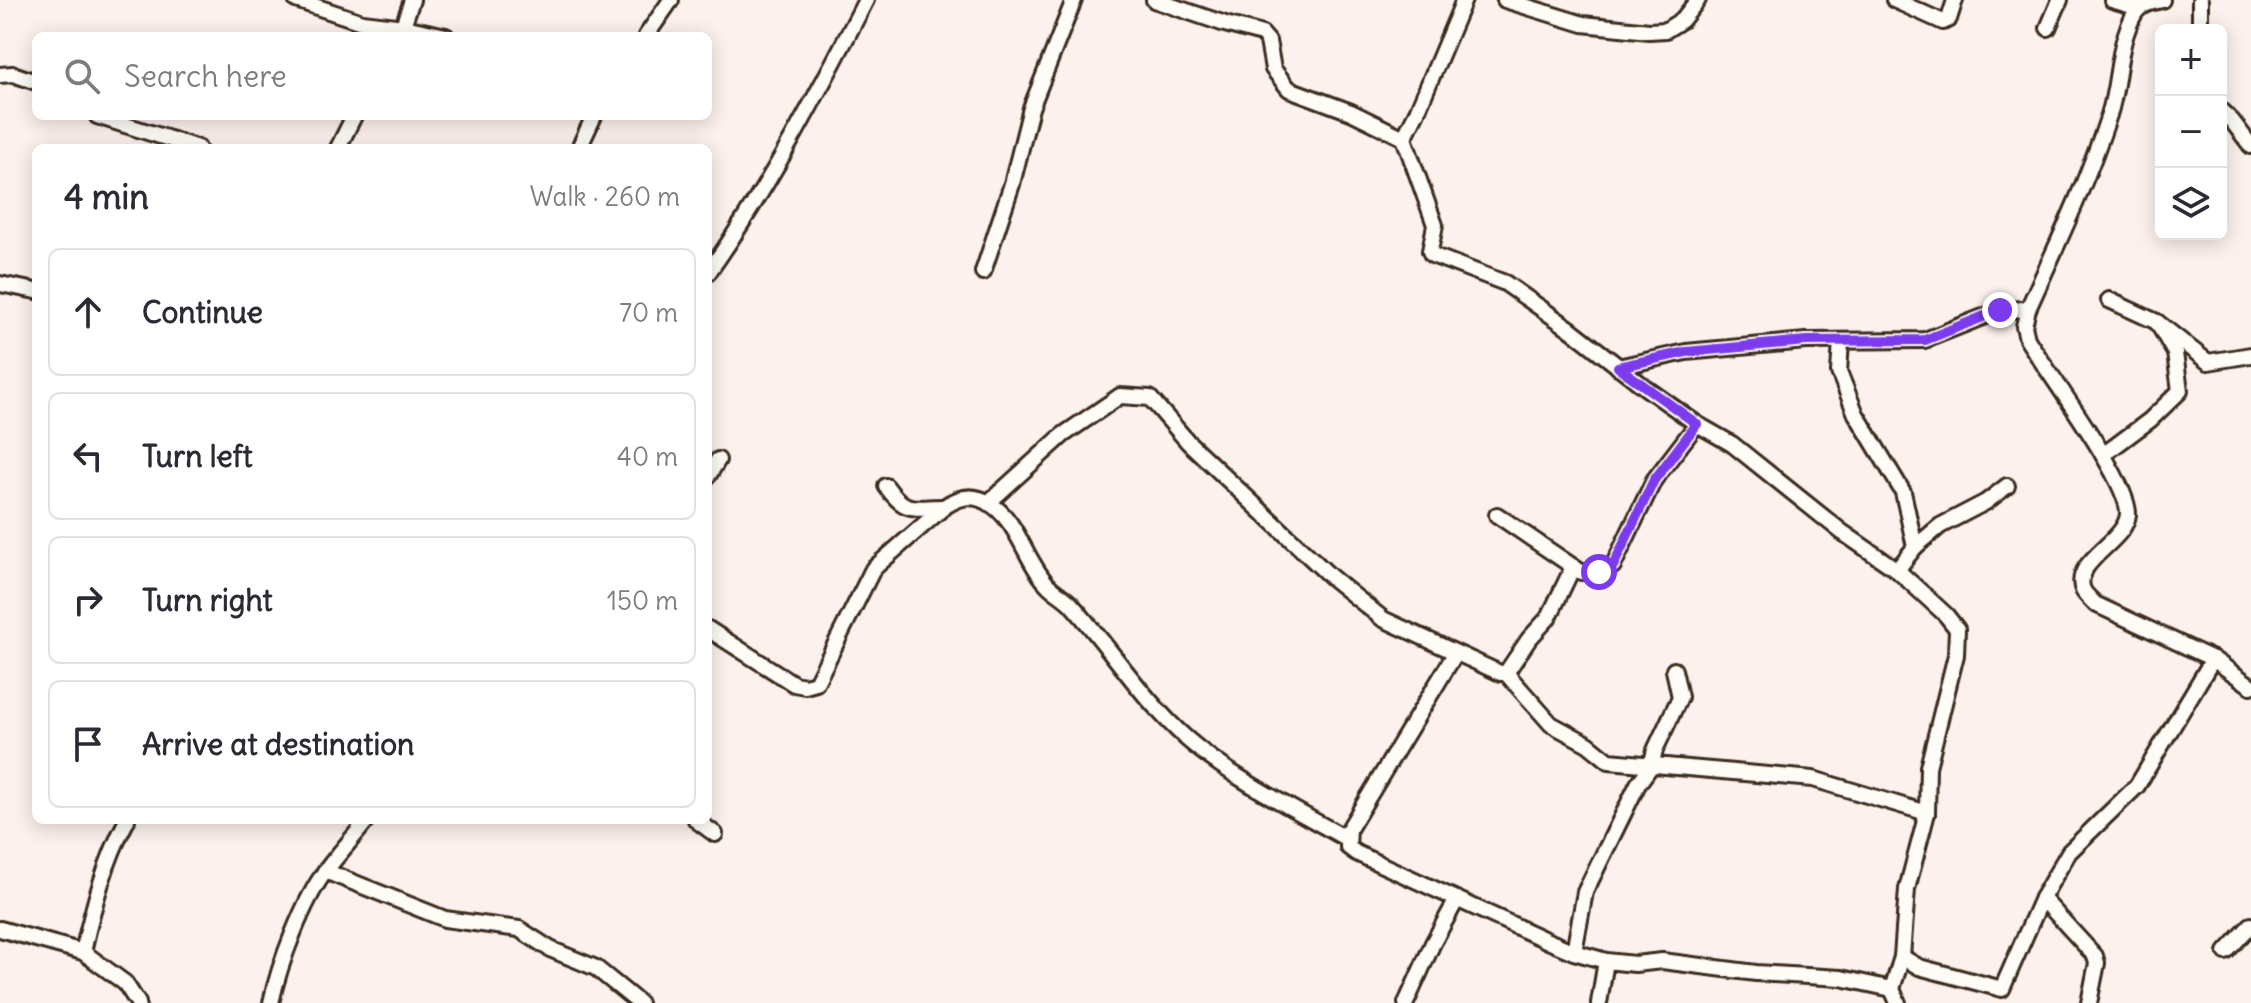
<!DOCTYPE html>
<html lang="en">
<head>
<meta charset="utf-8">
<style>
	:root { --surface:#fff; --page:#f2f2f3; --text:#2b2b33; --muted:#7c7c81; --line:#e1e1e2 }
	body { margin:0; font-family:Delius,sans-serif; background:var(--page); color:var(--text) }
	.controls { position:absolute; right:24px; top:24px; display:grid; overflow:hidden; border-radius:12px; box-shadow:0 4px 20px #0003 }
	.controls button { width:72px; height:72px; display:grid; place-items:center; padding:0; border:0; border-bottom:2px solid var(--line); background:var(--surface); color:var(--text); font:40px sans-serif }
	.stop { position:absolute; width:24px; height:24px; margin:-18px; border:6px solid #7c3aed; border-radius:50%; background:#fff }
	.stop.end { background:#7c3aed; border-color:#fff; box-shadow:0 2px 8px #0008 }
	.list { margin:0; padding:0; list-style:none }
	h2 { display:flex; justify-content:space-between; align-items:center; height:104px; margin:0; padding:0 32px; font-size:34px }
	h2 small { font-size:26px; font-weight:400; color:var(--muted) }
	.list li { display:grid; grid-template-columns:52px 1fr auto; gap:24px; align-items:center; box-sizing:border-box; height:128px; margin:0 16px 16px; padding:0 16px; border:2px solid var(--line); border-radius:12px }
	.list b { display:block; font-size:30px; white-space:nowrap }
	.list em { font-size:26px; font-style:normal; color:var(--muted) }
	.icon { flex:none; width:44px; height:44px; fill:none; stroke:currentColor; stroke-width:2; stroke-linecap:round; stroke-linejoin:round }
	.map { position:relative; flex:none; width:2251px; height:1003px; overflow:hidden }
	.search { position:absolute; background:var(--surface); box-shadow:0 4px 20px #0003; left:32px; top:32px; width:680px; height:88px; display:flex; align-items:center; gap:20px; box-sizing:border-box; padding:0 28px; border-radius:12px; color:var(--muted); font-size:30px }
	.panel { position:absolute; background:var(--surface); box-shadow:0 4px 20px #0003; left:32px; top:144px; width:680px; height:680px; border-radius:12px }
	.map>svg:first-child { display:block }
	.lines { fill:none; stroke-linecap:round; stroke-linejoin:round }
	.minor-casing { stroke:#3b2a1e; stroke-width:20 }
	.minor { stroke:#fdfcf7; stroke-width:14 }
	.route { stroke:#7c3aed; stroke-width:10 }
</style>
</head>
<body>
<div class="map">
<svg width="2251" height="1003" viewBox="0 0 2251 1003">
	<rect width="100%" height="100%" fill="#fcf1ed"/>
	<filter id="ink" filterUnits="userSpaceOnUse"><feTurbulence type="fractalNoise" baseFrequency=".0125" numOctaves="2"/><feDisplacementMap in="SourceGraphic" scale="16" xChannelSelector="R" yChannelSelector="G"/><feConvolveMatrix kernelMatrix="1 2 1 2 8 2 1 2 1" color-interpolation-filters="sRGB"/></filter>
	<g filter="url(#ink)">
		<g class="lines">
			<g class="minor-casing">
				<g id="minor">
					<polyline points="296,0 362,22 404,27 446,36"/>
					<polyline points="1154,0 1225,24 1262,34 1268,41 1273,69 1289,89 1351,112 1404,138"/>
					<polyline points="1464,0 1417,112 1404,138 1435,225 1430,251 1432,255 1505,283 1569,328 1646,388 1697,424 1732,444 1842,532 1897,570 1946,615 1957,629 1956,655 1928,767 1927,813 1907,889 1902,957 1892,989 1898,1003"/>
					<polyline points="1505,0 1583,24 1649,31 1666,30 1682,20 1698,0"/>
					<polyline points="1894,0 1943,22 1949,19 1955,0"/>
					<polyline points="2112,0 2139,8"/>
					<path d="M2162,0C2152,2 2141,4 2135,13C2117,44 2120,81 2109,115C2087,182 2057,245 2028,309L2024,326L2027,339C2048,373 2129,481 2128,514C2126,542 2071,561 2083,590C2085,595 2092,600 2095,604L2213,659L2251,686"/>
					<polyline points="2200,0 2200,30"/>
					<polyline points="2048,28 2060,0"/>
					<polyline points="400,34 412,0"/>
					<polyline points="646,36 671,0"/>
					<polyline points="0,75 13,74 36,82"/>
					<polyline points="2221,111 2232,121 2251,146"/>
					<polyline points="97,116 198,148"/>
					<polyline points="338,148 354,116"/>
					<polyline points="579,148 594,116"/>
					<polyline points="983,272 1012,184 1031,108 1074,0"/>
					<path d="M708,273C769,187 818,93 866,0"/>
					<polyline points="0,284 36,291"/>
					<polyline points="2109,300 2157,322"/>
					<polyline points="1841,341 1839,372 1856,414 1903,492 1915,547 1897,570"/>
					<polyline points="1618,367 1686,352 1806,341 1925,340 2000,310 2028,309"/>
					<polyline points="2103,455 2150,420 2180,391 2175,353 2157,322 2208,362 2251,355"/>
					<polyline points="708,476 718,460"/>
					<path d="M886,486C906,514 912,507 944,507"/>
					<polyline points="988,503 1063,435 1120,396 1150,398 1188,442 1332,578 1383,619 1500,673 1506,673 1551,724 1588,744 1609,761 1813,779 1927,813"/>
					<polyline points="1497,515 1581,572 1599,572 1613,566 1654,480 1697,424"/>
					<polyline points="1915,547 1940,526 1986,502 2007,486"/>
					<path d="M708,629L794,684L805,686L816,683L873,569L944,507C958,497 972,493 989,503C1018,520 1026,563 1049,586C1056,593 1066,598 1072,605C1111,649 1143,700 1187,739C1233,779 1294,809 1347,839"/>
					<polyline points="1455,654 1349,829 1348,847 1356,853 1548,941 1574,952 1606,961 1635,964 1662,961 1756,973 1841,978 1892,989"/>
					<polyline points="1506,673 1529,639 1549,617 1573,567"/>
					<polyline points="696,820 715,834"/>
					<polyline points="325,871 445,919 519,929 550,949 596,968 639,1003"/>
					<polyline points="2042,898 2095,956 2097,963 2089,1003"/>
					<polyline points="0,929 83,952 125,983 138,1003"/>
					<path d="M83,952C93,907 105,861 127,820"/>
					<polyline points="1574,952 1585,892 1638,784 1651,766 1655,750 1680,697 1674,670"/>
					<polyline points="2226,952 2251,925"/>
					<polyline points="1902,957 1919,967 2002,989 2042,898 2069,852 2137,786 2213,659"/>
					<path d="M271,1003C279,965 303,900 327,869C340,852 354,837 367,820"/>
					<polyline points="1406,1003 1433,943 1457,899"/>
					<polyline points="1599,1003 1606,961"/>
				</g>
			</g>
			<use href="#minor" class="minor"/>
		</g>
	</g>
	<g class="lines" filter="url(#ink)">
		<polyline class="route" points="1599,572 1613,566 1654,480 1697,424 1618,367 1686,352 1806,341 1925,340 2000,310"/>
	</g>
</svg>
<div class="controls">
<button>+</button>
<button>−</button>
<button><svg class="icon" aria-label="layers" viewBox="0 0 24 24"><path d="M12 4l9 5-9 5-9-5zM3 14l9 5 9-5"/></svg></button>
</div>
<div class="stop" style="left:1599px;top:572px"></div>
<div class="stop end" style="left:2000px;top:310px"></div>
<div class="search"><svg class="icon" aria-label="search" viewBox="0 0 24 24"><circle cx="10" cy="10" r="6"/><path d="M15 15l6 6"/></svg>Search here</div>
<section class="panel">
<h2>4 min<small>Walk · 260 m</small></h2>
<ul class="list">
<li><svg class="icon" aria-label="ahead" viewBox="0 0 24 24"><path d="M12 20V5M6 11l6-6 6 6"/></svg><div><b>Continue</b></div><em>70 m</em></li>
<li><svg class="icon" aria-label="left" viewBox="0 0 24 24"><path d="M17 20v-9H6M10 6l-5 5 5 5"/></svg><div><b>Turn left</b></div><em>40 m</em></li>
<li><svg class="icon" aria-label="right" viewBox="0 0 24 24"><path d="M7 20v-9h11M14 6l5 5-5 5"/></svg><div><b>Turn right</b></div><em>150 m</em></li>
<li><svg class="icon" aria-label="arrive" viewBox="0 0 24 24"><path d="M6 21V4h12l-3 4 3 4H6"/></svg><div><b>Arrive at destination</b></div></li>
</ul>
</section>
</div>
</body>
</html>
